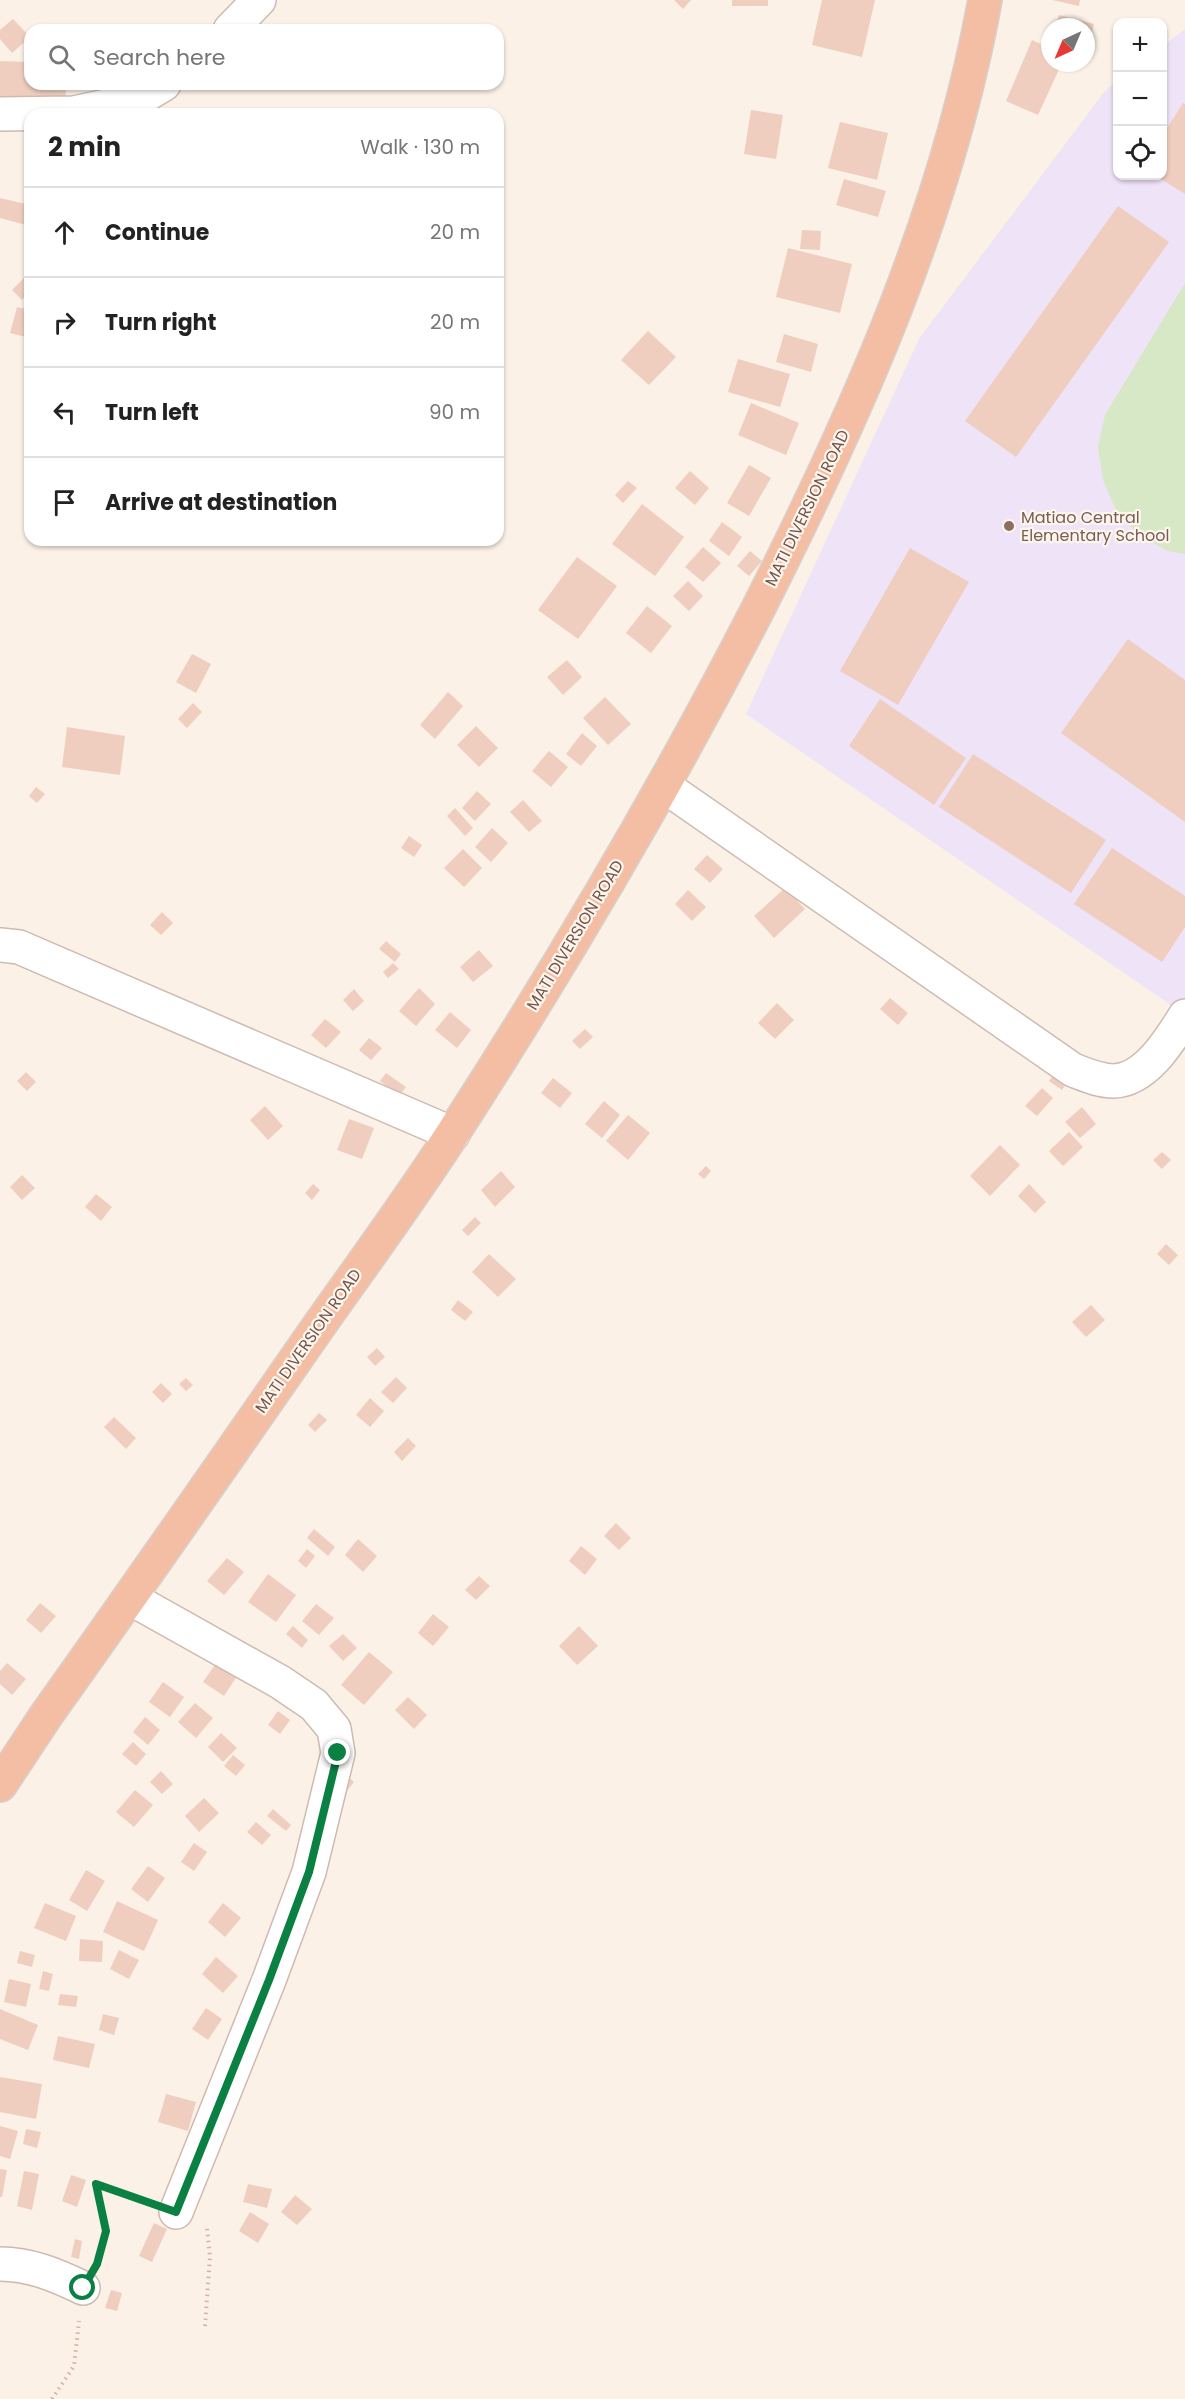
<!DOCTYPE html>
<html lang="en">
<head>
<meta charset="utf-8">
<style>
	:root { --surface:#fff; --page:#f2f2f2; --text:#222; --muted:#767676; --line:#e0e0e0 }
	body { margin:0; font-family:Poppins,sans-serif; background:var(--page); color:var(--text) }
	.controls { position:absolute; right:18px; top:18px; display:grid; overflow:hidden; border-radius:12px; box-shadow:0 2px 4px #0004 }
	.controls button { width:54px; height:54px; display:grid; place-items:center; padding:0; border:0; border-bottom:2px solid var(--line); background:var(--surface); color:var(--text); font:30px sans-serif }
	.compass { position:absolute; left:1041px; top:18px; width:54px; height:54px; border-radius:50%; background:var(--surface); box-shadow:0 2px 4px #0004; rotate:224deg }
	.stop { position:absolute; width:18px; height:18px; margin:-14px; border:4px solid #0b8043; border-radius:50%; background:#fff }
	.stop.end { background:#0b8043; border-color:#fff; box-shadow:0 2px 6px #0008 }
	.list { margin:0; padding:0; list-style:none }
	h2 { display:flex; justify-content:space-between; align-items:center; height:78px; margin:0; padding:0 24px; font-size:26px }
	h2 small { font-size:20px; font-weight:400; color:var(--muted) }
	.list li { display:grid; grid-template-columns:39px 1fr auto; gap:18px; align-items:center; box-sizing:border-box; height:90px; padding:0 24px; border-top:2px solid var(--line) }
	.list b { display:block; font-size:22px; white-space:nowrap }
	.list em { font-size:20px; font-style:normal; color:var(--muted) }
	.icon { flex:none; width:33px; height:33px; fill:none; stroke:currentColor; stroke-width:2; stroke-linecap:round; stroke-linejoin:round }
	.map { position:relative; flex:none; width:1185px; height:2399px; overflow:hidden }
	.search { position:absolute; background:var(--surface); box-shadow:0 2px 4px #0004; left:24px; top:24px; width:480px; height:66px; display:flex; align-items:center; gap:15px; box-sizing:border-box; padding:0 21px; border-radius:18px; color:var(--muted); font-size:22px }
	.panel { position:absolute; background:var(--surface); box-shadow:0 2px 4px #0004; left:24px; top:108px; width:480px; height:438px; border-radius:18px }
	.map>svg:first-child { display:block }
	.education { fill:#eee3f7 }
	.green { fill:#d7e8c6 }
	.building { fill:#efcec0 }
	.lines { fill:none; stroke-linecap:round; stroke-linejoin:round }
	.minor-casing { stroke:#cebab1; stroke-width:36 }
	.tertiary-casing { stroke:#cebab1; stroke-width:36 }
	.trunk-casing { stroke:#d8d0cd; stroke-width:36 }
	.path { stroke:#d4b1a3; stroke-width:4; stroke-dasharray:1.5 4.5; stroke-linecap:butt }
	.minor { stroke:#fff; stroke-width:33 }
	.tertiary { stroke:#fff; stroke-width:33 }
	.trunk { stroke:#f3bea3; stroke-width:33 }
	.route { stroke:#0b8043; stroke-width:8 }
	.education-dot { fill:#8d6e63; stroke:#fef6ed; stroke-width:2 }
	.labels { text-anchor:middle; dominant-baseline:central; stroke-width:4.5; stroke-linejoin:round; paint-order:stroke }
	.street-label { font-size:16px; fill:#73564d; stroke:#fef6ed }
	.education-label { font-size:16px; fill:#785e54; stroke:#fef6ed; text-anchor:start }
</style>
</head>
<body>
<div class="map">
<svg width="1185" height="2399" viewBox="0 0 1185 2399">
	<rect width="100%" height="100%" fill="#fbf1e7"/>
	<polygon class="education" points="1185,29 1185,1012 1184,1014 746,714 919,339 1105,91 1117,81 1118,176 1162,176 1163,46"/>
	<polygon class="green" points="1185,283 1185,554 1168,551 1139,535 1116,510 1103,480 1098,447 1105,415"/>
	<g class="building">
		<polygon points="674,0 691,0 683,9"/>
		<rect x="732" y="0" width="36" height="6"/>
		<polygon points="822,0 875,0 862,57 812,45"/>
		<polygon points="1052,0 1080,0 1079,6"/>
		<polygon points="1059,15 1094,24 1087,54 1086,27 1056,27"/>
		<polygon points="13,19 30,37 12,53 0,39 0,30"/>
		<polygon points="1032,40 1050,48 1050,63 1062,63 1038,115 1006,101"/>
		<polygon points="0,61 30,62 30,84 66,84 65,113 0,111"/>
		<polygon points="1183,103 1185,104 1185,194 1156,176 1162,176 1162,136"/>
		<polygon points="751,110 783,115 776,159 744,154"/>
		<polygon points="840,122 888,133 877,180 828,168"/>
		<polygon points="844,179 886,191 878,217 836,205"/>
		<polygon points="0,198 30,205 26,225 0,218"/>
		<polygon points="1118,206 1169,242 1016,457 965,421"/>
		<polygon points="802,230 821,231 820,250 800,249"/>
		<polygon points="788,248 852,264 840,313 776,297"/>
		<polygon points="26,276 30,280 30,291 22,300 12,290"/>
		<polygon points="17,307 30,310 30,338 10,333"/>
		<polygon points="648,331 676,357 649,385 621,360"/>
		<polygon points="784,334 818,344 811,372 776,362"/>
		<polygon points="738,359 790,374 780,407 728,392"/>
		<polygon points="751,403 799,423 786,455 738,435"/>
		<polygon points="749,465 771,478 749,516 727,503"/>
		<polygon points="690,471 709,488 695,505 675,488"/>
		<polygon points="628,481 637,488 623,503 615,495"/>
		<polygon points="642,504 684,537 655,576 612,544"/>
		<polygon points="722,522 742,537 729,556 709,541"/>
		<polygon points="703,547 721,563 703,582 685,567"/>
		<polygon points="910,548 969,582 898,705 840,671"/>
		<polygon points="750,551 762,561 749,576 737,566"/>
		<polygon points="577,557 617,586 578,639 538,610"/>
		<polygon points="688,581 703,596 689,611 673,596"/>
		<polygon points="647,606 672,626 651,653 626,633"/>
		<polygon points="1128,639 1185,680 1185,822 1061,733"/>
		<polygon points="192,654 211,664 196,693 176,682"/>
		<polygon points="567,660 582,677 563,695 547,677"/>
		<polygon points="448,692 463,706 435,739 420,725"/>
		<polygon points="605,697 631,724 608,745 583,718"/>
		<polygon points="880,699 966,758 934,805 849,746"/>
		<polygon points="193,703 202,712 187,728 178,719"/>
		<polygon points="476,726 498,748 479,767 457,745"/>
		<polygon points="67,727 125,736 120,775 62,767"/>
		<polygon points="582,733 597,746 581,766 566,754"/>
		<polygon points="549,751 568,767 551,787 532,771"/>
		<polygon points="973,754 1106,840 1071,893 939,807"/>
		<polygon points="36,787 45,794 37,803 29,796"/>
		<polygon points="477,791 491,804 475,821 462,808"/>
		<polygon points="523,800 542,821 529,832 510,812"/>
		<polygon points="455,808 473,828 465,836 447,816"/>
		<polygon points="492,828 508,843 491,862 475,847"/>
		<polygon points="409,836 422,845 414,857 401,848"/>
		<polygon points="1112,848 1185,896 1185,927 1162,962 1074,904"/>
		<polygon points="463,849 482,868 464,887 444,868"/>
		<polygon points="707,855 723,869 710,883 694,869"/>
		<polygon points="785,888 805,909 774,938 754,916"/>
		<polygon points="688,890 706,907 692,921 675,904"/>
		<polygon points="162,912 173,923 161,935 150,925"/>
		<polygon points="386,941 401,954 395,962 379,949"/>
		<polygon points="479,950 493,966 473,982 460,967"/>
		<polygon points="393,963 399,969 388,978 383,972"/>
		<polygon points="419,988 435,1004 416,1026 399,1011"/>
		<polygon points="354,989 364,1001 353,1011 343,1000"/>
		<polygon points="890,998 908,1013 898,1025 880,1009"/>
		<polygon points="777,1003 794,1020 775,1039 758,1023"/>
		<polygon points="450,1012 471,1030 457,1048 435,1030"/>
		<polygon points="325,1019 341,1032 326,1048 311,1035"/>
		<polygon points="585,1029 593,1037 580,1049 572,1041"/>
		<polygon points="369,1038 382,1048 371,1060 359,1050"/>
		<polygon points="1057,1070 1070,1079 1062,1090 1049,1081"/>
		<polygon points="26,1072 36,1082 27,1091 17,1081"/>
		<polygon points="386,1073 406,1087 399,1096 380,1081"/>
		<polygon points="553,1078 572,1093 560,1108 541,1093"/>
		<polygon points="1042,1088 1053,1098 1037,1116 1025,1106"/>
		<polygon points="604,1101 620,1115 602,1138 585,1124"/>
		<polygon points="265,1106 283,1126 268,1140 250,1120"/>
		<polygon points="1082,1107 1096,1124 1080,1138 1065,1122"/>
		<polygon points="628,1115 650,1133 628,1160 606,1141"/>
		<polygon points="349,1119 374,1128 362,1159 337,1150"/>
		<polygon points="1069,1132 1083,1147 1063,1166 1049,1151"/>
		<polygon points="1000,1145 1020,1165 990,1196 970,1176"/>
		<polygon points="1162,1152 1171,1160 1162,1169 1153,1160"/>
		<polygon points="706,1166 711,1171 704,1179 698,1174"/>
		<polygon points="501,1171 515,1187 495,1207 481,1190"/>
		<polygon points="22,1175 35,1188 22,1200 10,1187"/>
		<polygon points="313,1184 320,1190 312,1200 305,1193"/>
		<polygon points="1029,1184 1046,1202 1035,1213 1018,1196"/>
		<polygon points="96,1194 112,1207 101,1221 85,1207"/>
		<polygon points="475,1217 481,1223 468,1236 462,1230"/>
		<polygon points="1166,1244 1178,1255 1169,1265 1157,1254"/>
		<polygon points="489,1254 516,1279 498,1297 472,1272"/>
		<polygon points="458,1300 473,1312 465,1321 451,1310"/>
		<polygon points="1091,1305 1105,1320 1086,1337 1072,1322"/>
		<polygon points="377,1348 385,1357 375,1366 367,1357"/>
		<polygon points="396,1377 407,1388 393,1403 381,1392"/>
		<polygon points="186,1378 193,1385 186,1391 179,1384"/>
		<polygon points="161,1383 172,1394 163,1403 152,1392"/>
		<polygon points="370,1398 384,1411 370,1427 356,1415"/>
		<polygon points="319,1413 327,1420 315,1432 308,1425"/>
		<polygon points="114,1417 136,1438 126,1449 104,1427"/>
		<polygon points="408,1438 416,1446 402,1461 394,1452"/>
		<polygon points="616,1523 631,1538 619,1550 604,1536"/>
		<polygon points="314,1529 335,1547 328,1556 307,1538"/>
		<polygon points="358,1539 377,1556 363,1572 345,1555"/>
		<polygon points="581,1546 597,1559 585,1575 569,1561"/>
		<polygon points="307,1549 315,1556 306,1568 298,1561"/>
		<polygon points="227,1558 244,1572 224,1595 207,1581"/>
		<polygon points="268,1574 296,1595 276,1622 248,1602"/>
		<polygon points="479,1576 490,1586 476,1600 465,1590"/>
		<polygon points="40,1603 56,1616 41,1633 26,1620"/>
		<polygon points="316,1604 334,1618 319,1635 302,1621"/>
		<polygon points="433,1614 449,1627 433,1646 418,1633"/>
		<polygon points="293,1626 308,1640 302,1648 286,1634"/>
		<polygon points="579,1626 598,1646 577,1665 559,1646"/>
		<polygon points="343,1634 357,1648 343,1661 329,1646"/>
		<polygon points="369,1652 393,1672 364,1705 341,1685"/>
		<polygon points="219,1659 239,1673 224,1696 203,1682"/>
		<polygon points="7,1663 26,1679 12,1695 0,1684 0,1671"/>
		<polygon points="163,1682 184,1697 170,1717 149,1702"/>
		<polygon points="408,1697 427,1715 414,1729 395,1710"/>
		<polygon points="195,1703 213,1718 196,1738 178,1722"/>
		<polygon points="278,1711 290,1720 280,1734 268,1725"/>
		<polygon points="145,1717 160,1730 148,1745 133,1732"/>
		<polygon points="221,1733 237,1748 223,1762 208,1747"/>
		<polygon points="133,1742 146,1754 136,1766 122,1754"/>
		<polygon points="233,1755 245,1765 236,1776 224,1766"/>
		<polygon points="161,1771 173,1784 162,1794 150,1782"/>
		<polygon points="344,1773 354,1782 345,1793"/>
		<polygon points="135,1790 153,1805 134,1827 116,1812"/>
		<polygon points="204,1798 219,1813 199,1832 185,1816"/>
		<polygon points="273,1809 291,1825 286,1831 267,1816"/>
		<polygon points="256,1822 271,1835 262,1845 247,1832"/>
		<polygon points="194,1843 207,1852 194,1871 181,1862"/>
		<polygon points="148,1866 165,1878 148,1902 131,1889"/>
		<polygon points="86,1870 105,1881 87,1911 69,1900"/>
		<polygon points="117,1901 158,1920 144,1951 103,1932"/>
		<polygon points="45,1903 76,1916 66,1941 34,1928"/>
		<polygon points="223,1903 241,1918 225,1937 208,1922"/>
		<polygon points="80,1939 103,1941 102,1962 79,1961"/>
		<polygon points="119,1950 139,1960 129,1979 110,1969"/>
		<polygon points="20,1951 35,1955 32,1967 17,1963"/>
		<polygon points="216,1957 238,1976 223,1993 202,1974"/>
		<polygon points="43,1971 53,1974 49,1991 39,1989"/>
		<polygon points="9,1979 31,1984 26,2007 4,2002"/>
		<polygon points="60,1994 78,1996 76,2007 58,2005"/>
		<polygon points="206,2008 222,2019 208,2040 192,2029"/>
		<polygon points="0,2009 38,2025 28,2050 0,2039"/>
		<polygon points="103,2014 119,2018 114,2035 99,2030"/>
		<polygon points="58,2036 95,2044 89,2068 53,2060"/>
		<polygon points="0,2077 42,2084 36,2119 0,2112"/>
		<polygon points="166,2094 196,2102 188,2131 158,2122"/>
		<polygon points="0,2126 18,2131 10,2159 0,2156"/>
		<polygon points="26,2129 41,2132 37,2148 23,2144"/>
		<polygon points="0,2169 7,2170 2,2197 0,2197"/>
		<polygon points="24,2171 39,2174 32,2210 17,2206"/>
		<polygon points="71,2175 86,2180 77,2207 62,2201"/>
		<polygon points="248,2184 272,2189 267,2208 243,2202"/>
		<polygon points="295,2195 312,2209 297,2225 281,2212"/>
		<polygon points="250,2212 269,2224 258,2243 239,2231"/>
		<polygon points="154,2223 167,2229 152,2262 139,2256"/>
		<polygon points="75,2239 82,2241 79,2259 71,2257"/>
		<polygon points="111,2290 122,2293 117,2311 105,2308"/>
	</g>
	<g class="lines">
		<g class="minor-casing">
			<g id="minor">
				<path d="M664,786L1073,1070C1086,1075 1099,1081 1114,1081C1146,1080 1170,1040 1185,1016"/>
				<polyline points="0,945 19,947 453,1134"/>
				<polyline points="130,1598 280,1682 314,1705 334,1729 338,1753 309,1872 269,1980 176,2212"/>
				<path d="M0,2264C30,2264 56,2275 83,2288"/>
			</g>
		</g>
		<g class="tertiary-casing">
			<g id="tertiary">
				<polyline points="230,30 259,0"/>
				<polyline points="0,114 74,113 139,99 164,84"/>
			</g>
		</g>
		<g class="trunk-casing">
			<path id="trunk" d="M0,1785L47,1714C137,1588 225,1461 314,1333C361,1266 410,1200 455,1130C564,961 666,788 758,609C856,415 946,215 985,0"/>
		</g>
		<g class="path">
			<polyline points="99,2257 106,2231 97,2184 143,2200"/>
			<polyline points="205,2326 210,2257 207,2228"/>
			<polyline points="52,2399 74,2366 79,2321"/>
		</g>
		<use href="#minor" class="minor"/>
		<use href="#tertiary" class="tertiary"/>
		<use href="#trunk" class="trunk"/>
	</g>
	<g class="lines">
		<polyline class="route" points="83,2288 97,2264 106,2231 96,2184 176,2212 269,1980 309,1872 338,1753"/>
	</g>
	<circle class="education-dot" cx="1009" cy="526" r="6"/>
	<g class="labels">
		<g class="street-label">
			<text transform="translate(807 508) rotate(-64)">MATI DIVERSION ROAD</text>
			<text transform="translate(575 935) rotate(-59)">MATI DIVERSION ROAD</text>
			<text transform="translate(308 1341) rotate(-55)">MATI DIVERSION ROAD</text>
		</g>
		<g class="education-label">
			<text x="1021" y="517">Matiao Central<tspan x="1021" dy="18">Elementary School</tspan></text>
		</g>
	</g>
</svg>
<div class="controls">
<button>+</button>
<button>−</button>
<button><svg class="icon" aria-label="locate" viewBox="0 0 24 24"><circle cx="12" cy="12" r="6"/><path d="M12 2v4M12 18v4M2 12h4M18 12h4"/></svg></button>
</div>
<svg class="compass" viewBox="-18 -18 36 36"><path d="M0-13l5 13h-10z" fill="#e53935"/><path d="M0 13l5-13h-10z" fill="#767676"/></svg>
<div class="stop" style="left:83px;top:2288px"></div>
<div class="stop end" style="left:338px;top:1753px"></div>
<div class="search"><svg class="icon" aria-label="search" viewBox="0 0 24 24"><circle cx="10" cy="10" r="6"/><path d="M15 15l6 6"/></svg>Search here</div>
<section class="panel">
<h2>2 min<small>Walk · 130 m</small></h2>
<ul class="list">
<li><svg class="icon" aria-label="ahead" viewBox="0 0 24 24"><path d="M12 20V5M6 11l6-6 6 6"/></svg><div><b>Continue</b></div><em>20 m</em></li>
<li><svg class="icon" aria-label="right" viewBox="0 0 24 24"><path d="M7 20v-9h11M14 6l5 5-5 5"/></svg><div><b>Turn right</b></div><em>20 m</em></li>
<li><svg class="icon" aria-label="left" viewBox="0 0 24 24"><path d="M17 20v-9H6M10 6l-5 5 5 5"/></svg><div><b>Turn left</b></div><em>90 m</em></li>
<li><svg class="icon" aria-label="arrive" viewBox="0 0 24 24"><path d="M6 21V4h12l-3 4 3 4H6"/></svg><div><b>Arrive at destination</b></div></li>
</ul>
</section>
</div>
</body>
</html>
